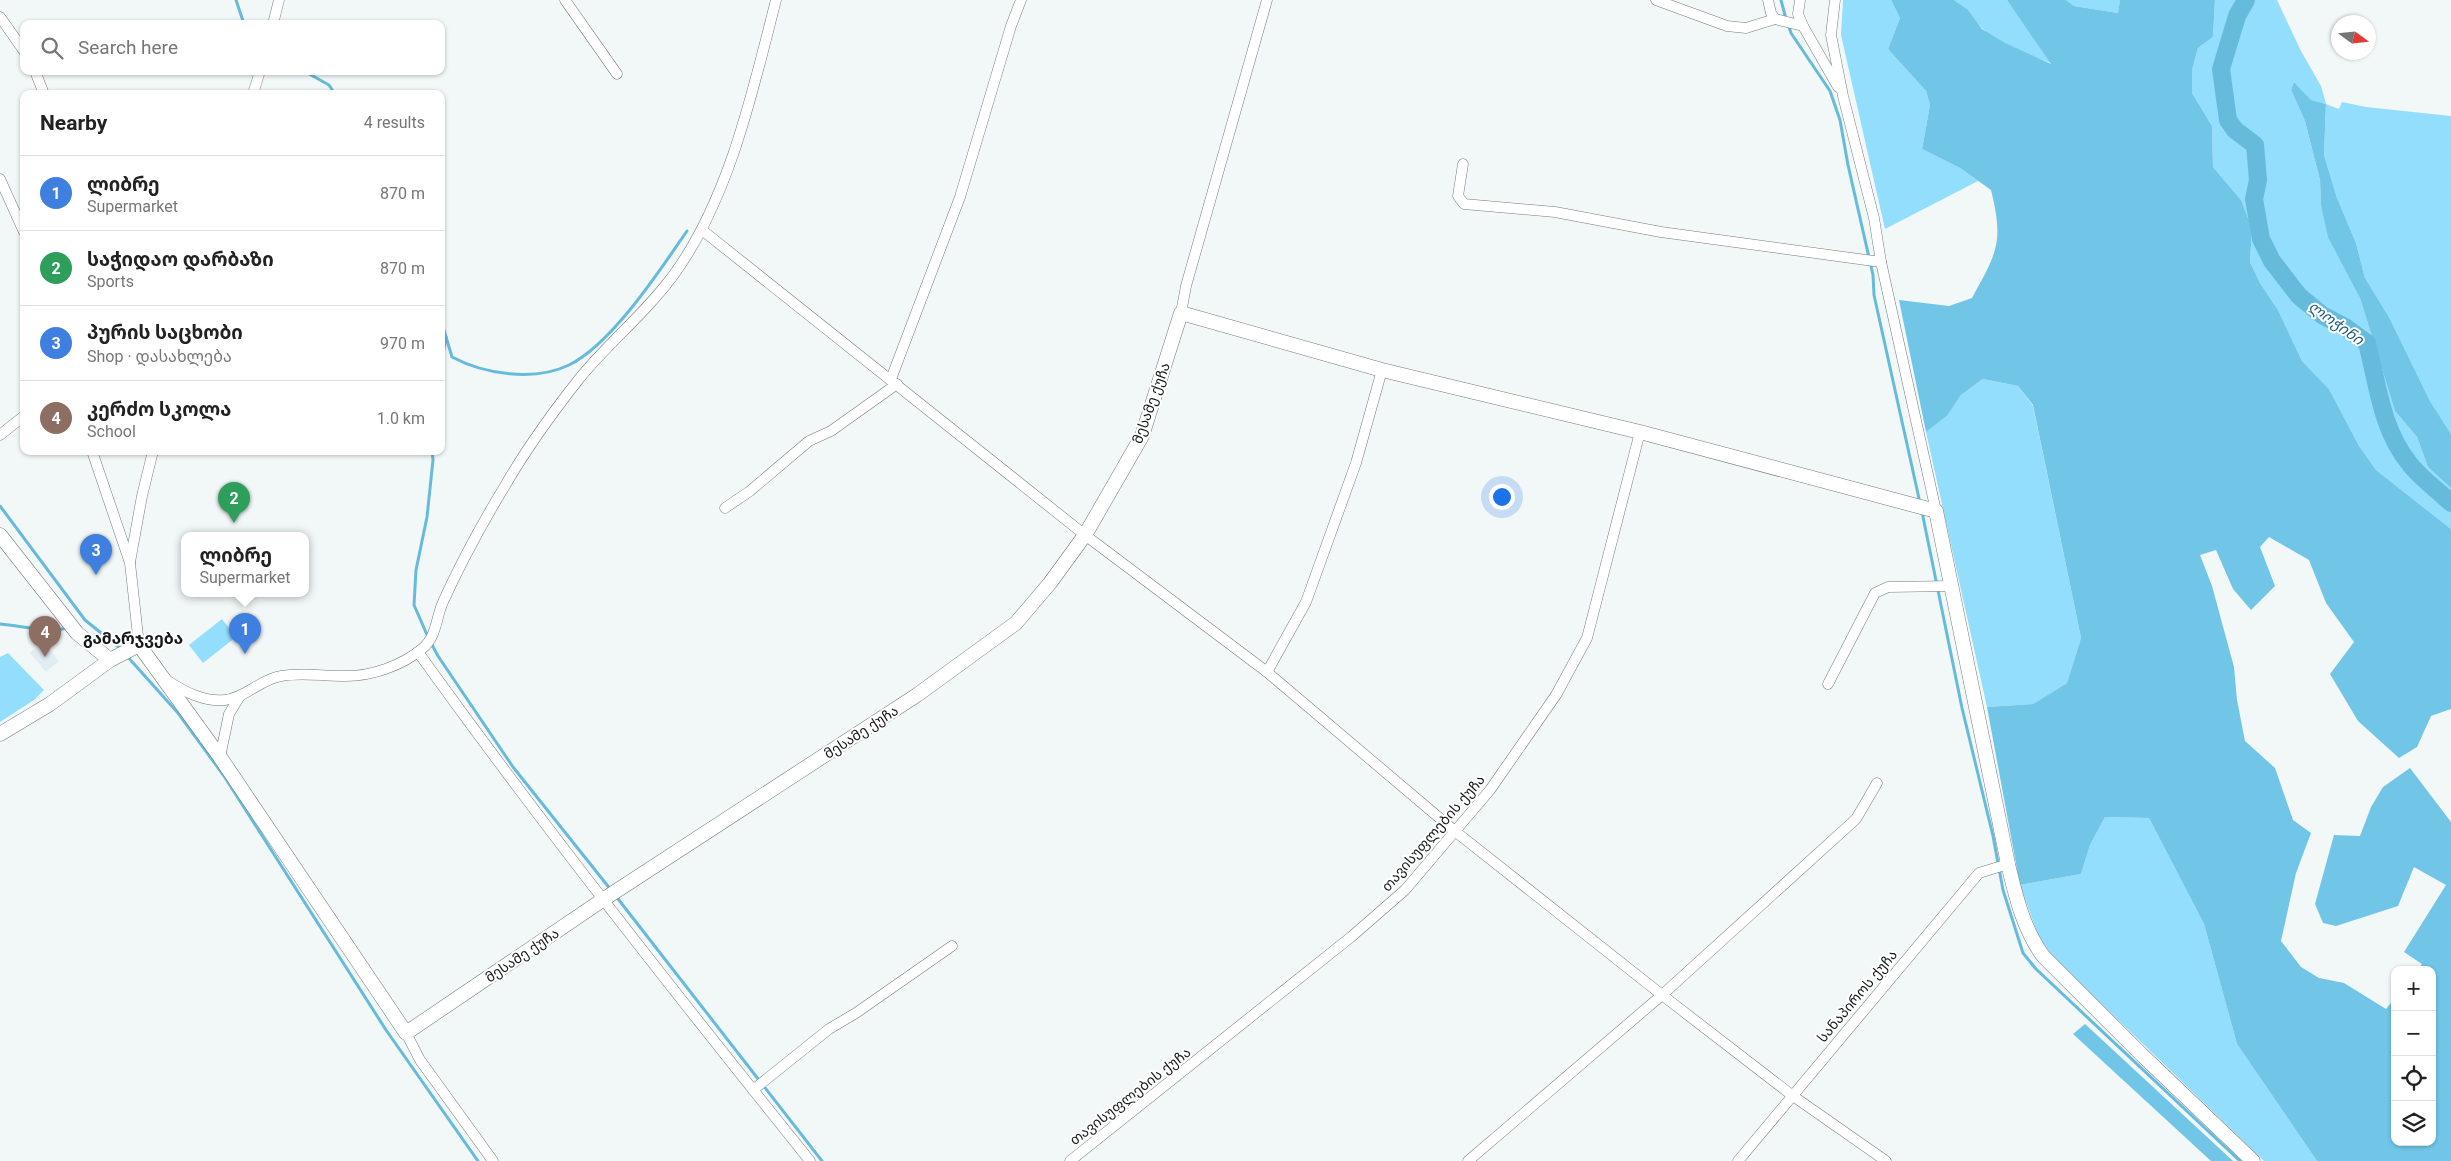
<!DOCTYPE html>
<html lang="en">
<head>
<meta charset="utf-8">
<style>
	:root { --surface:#fff; --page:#f2f2f2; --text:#222; --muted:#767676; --line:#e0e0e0; --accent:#3c778f }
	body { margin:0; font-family:Roboto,"Noto Sans Georgian",sans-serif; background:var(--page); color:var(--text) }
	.controls { position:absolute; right:15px; bottom:15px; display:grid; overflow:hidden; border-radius:10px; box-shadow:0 1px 4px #0004 }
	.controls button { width:45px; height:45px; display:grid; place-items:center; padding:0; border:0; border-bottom:1px solid var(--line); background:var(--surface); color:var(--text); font:25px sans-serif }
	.compass { position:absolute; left:2331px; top:15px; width:45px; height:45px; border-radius:50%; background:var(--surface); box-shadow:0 1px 4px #0004; rotate:105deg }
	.you { position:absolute; left:1501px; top:496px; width:18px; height:18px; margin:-12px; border:4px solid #fff; border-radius:50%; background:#1a73e8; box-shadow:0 0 0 8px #1a73e833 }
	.badge { display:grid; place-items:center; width:32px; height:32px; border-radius:50%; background:var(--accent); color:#fff; font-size:16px; font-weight:700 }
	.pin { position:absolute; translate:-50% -41px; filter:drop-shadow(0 1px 2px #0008) }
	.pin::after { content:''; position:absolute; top:26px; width:18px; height:15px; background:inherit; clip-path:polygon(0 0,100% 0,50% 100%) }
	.popup { position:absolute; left:181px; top:532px; width:128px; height:65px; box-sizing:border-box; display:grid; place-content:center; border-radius:10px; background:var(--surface); filter:drop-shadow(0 1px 4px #0005); font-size:16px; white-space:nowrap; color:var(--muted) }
	.popup b { font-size:19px; color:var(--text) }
	.popup::after { content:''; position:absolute; left:50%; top:100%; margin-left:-10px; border:10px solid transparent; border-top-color:var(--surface) }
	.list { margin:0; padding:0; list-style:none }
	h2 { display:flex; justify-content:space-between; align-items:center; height:65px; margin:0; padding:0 20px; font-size:21px }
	h2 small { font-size:16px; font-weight:400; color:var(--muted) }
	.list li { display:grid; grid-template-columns:32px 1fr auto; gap:15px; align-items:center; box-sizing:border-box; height:75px; padding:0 20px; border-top:1px solid var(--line) }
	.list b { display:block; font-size:19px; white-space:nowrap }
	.list p { margin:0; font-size:16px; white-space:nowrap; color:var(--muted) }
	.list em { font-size:16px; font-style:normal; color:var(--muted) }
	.icon { flex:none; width:28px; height:28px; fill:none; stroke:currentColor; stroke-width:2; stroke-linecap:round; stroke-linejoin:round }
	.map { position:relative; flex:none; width:2451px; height:1161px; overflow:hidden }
	.search { position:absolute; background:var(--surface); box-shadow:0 1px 4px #0004; left:20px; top:20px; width:425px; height:55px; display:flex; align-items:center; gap:12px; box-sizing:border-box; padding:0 18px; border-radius:10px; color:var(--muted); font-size:19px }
	.panel { position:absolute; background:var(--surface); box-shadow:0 1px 4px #0004; left:20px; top:90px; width:425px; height:365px; border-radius:10px }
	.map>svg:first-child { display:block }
	.built { fill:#e0edf2 }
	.green { fill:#93ddfd }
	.forest { fill:#71c6e8 }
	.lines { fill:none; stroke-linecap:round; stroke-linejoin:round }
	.stream { stroke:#6bd; stroke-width:3 }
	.river { stroke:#6bd; stroke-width:18 }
	.street-casing { stroke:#767a7c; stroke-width:11 }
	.secondary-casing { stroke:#767a7c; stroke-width:15 }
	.street { stroke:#fff; stroke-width:10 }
	.secondary { stroke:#fff; stroke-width:14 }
	.labels { text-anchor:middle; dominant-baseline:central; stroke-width:4; stroke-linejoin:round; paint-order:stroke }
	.street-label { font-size:14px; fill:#161718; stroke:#fff }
	.water-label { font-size:15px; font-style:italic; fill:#1d5f78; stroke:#fff }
	.quarter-label { font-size:16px; font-weight:bold; fill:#161718; stroke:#fff }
</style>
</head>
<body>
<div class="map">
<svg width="2451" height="1161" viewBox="0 0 2451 1161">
	<rect width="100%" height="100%" fill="#f2f7f8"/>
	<polygon class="built" points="43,642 59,661 46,672 30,653"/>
	<g class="green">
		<polygon points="1843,0 1891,0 1900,18 1888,49 1926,91 1930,105 1922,149 1960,168 1978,181 1885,229 1841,35"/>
		<path d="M1954,0H2007L2053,64C2032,56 1996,44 1982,28C1971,17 1968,9 1954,0Z"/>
		<polygon points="2066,0 2120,0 2118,13 2074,6"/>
		<polygon points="2215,0 2277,0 2301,51 2321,86 2326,104 2339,109 2342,102 2366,107 2451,116 2451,434 2430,401 2389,317 2365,278 2356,243 2337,198 2324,155 2326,104 2311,100 2294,82 2291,90 2305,121 2320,180 2321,205 2360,298 2395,411 2417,437 2428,467 2451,488 2451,529 2376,470 2359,446 2329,389 2302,361 2278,310 2260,283 2250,262 2252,228 2241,200 2213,167 2212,126 2192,93 2192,70 2198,48 2213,37"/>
		<polygon points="1983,379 2018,386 2033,406 2081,638 2067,683 2033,704 1987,707 1926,432 1947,416 1961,395"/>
		<polygon points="222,619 236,637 203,663 189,645"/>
		<polygon points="8,653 44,690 34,700 0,722 0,657"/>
		<polygon points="2105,817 2149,818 2204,924 2237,1044 2317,1161 2264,1161 2054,958 2039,938 2020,885 2081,874 2090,845"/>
	</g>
	<g class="forest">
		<path d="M1891,0H1954L1968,10L1982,29L2005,43L2051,64L2007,0H2066L2074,6L2118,13L2120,0H2215L2213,37L2198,48L2192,70V93L2212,126L2213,167L2241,200L2252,228L2250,262L2260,283L2278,310L2302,361L2329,389L2359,446L2376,470L2451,529V709L2431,716L2417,747L2399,758L2358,721L2330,674L2354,642L2326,603L2309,560L2269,537L2260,547L2275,586L2251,610L2233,589L2216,550L2200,555L2212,586L2234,667L2237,700L2245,741L2275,768L2293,820L2311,833L2296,873L2281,941L2301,967L2319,978L2344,983L2386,1009L2395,998V1142H2432V970H2418L2422,964L2404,952L2446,885L2414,867L2398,906L2336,926L2323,923L2315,904L2334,835L2360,836L2371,807L2383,787L2410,768L2451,822V1161H2317L2237,1044L2204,924L2149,818L2105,817L2090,845L2081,874L2020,885L1987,707L2033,704L2067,683L2081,638L2033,405L2018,386L1983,379L1961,395L1947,416L1926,432L1899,300L1949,306L1972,298C1997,252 2004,243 1991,190L1960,168L1922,149L1930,105L1926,91L1888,49L1900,18Z"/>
		<polygon points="2294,82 2311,100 2326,104 2324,155 2337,198 2356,243 2365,278 2389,317 2430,401 2451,434 2451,488 2428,467 2417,437 2395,411 2360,298 2328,237 2321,205 2320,180 2305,121 2291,90"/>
		<polygon points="2085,1024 2233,1161 2211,1161 2073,1034"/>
	</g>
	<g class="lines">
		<g class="stream">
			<polyline points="236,0 244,24"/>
			<polyline points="1781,0 1786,19"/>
			<polyline points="1788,24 1791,33 1830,91 1840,120 1848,165 1873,275 1874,295 1920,503"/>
			<polyline points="304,71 329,85 335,94"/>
			<polyline points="441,320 446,337 441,366"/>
			<path d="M446,337L452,357C484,374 534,382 569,365C612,344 660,270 687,231"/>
			<polyline points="0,506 85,620 121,649"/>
			<polyline points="1922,512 1962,708 1993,836 2003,890 2023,953 2036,969 2240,1161"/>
			<path d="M0,624C24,626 45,633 69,628"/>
			<polyline points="428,637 414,605 416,570 427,517 433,460 432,451"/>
			<polyline points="431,643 438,656 513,767 611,890"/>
			<polyline points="126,655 178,713 224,776 386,1030 478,1161"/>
			<polyline points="615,895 822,1161"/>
		</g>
		<path class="river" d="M2246,0L2237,16L2221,69L2228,120L2235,130L2255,145L2258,180L2254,199L2261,239L2272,261L2299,296L2322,315L2345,327L2367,343C2378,385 2381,428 2409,463C2420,478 2438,490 2451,503"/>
		<g class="street-casing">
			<g id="street">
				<polyline points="565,0 617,74"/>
				<polyline points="1656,0 1727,26 1746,28 1775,19"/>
				<polyline points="1768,0 1771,13 1775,19 1803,26 1838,87"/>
				<polyline points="1800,0 1798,14 1803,26"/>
				<polyline points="1835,0 1831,35 1843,96 1874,218 1881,262 1936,511"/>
				<polyline points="0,17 24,51"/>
				<polyline points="273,24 279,0"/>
				<polyline points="35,71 44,94"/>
				<polyline points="253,94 260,71"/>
				<polyline points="1463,164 1458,196 1464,204 1555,212 1661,232 1881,262"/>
				<polyline points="0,179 24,232"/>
				<polyline points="702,230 1085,535 1267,672 1456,832 1662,995 1793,1096 1886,1161"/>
				<polyline points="1181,313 1186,286 1267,0"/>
				<polyline points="891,379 960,197 1011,26 1021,0"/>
				<polyline points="0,435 24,416"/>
				<polyline points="92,451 130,563 139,645"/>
				<polyline points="725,508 750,491 809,441 831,431 897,384"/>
				<polyline points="130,562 142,496 153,451"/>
				<path d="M418,652C543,826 676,994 810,1161"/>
				<polyline points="1267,672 1306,602 1356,463 1382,370"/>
				<path d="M168,681C185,692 204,702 225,700C245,698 261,679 281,676C301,672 322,676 342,676C370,677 402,666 423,648C437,636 436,617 443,602C461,562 483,522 506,484C527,448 553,412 579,379C609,342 647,312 675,273C730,196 753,90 776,0"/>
				<polyline points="1828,684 1875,593 1888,587 1952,586"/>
				<polyline points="220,757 229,714 240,696"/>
				<polyline points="406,1033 420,1060 493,1161"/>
				<polyline points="753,1090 829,1029 856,1013 952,946"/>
				<polyline points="1070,1161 1351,937 1405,890 1490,790 1556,695 1587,638 1640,432"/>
				<polyline points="1468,1161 1662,995 1856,819 1877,783"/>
				<polyline points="1738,1161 1979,873 2008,864"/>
			</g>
		</g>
		<g class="secondary-casing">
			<g id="secondary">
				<polyline points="0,535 77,633 110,660"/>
				<path d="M0,734L50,704L110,660L139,645L220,757L406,1033L604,899L917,695L1016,623L1050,583L1085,535L1142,436L1181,313L1382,370L1640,432L1936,511L2008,864C2016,897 2023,928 2043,956L2142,1055L2253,1161"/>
			</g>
		</g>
		<use href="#street" class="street"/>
		<use href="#secondary" class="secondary"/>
	</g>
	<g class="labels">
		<g class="street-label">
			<text transform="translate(1151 403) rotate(-70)">მესამე ქუჩა</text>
			<text transform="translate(861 732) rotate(-33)">მესამე ქუჩა</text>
			<text transform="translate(1433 833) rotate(-49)">თავისუფლების ქუჩა</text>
			<text transform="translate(522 955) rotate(-34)">მესამე ქუჩა</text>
			<text transform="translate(1857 996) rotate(-50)">სანაპიროს ქუჩა</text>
			<text transform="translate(1130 1096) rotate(-38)">თავისუფლების ქუჩა</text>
		</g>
		<g class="water-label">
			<text transform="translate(2336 323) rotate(36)">ლოჭინი</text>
		</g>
		<g class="quarter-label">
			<text x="133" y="638">გამარჯვება</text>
		</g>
	</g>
</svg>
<div class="controls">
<button>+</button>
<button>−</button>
<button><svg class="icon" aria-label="locate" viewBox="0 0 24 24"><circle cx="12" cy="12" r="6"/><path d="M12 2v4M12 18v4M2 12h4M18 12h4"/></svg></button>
<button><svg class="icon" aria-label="layers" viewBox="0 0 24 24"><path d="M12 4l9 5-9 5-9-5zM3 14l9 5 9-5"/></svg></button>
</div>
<svg class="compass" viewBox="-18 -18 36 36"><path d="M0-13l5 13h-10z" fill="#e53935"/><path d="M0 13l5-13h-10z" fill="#767676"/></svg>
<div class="you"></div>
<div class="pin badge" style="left:245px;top:654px;background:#3f7fe0">1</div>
<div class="popup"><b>ლიბრე</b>Supermarket</div>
<div class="pin badge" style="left:234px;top:523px;background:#2e9e5b">2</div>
<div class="pin badge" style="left:96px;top:575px;background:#3f7fe0">3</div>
<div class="pin badge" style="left:45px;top:657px;background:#8d6e63">4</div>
<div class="search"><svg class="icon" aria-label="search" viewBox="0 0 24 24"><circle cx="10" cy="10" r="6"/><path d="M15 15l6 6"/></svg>Search here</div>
<section class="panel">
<h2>Nearby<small>4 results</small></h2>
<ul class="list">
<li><span class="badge" style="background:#3f7fe0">1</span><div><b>ლიბრე</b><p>Supermarket</p></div><em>870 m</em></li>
<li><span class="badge" style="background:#2e9e5b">2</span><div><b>საჭიდაო დარბაზი</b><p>Sports</p></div><em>870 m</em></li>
<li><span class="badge" style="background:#3f7fe0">3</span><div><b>პურის საცხობი</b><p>Shop · დასახლება</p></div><em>970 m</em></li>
<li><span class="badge" style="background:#8d6e63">4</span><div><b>კერძო სკოლა</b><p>School</p></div><em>1.0 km</em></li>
</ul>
</section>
</div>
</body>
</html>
